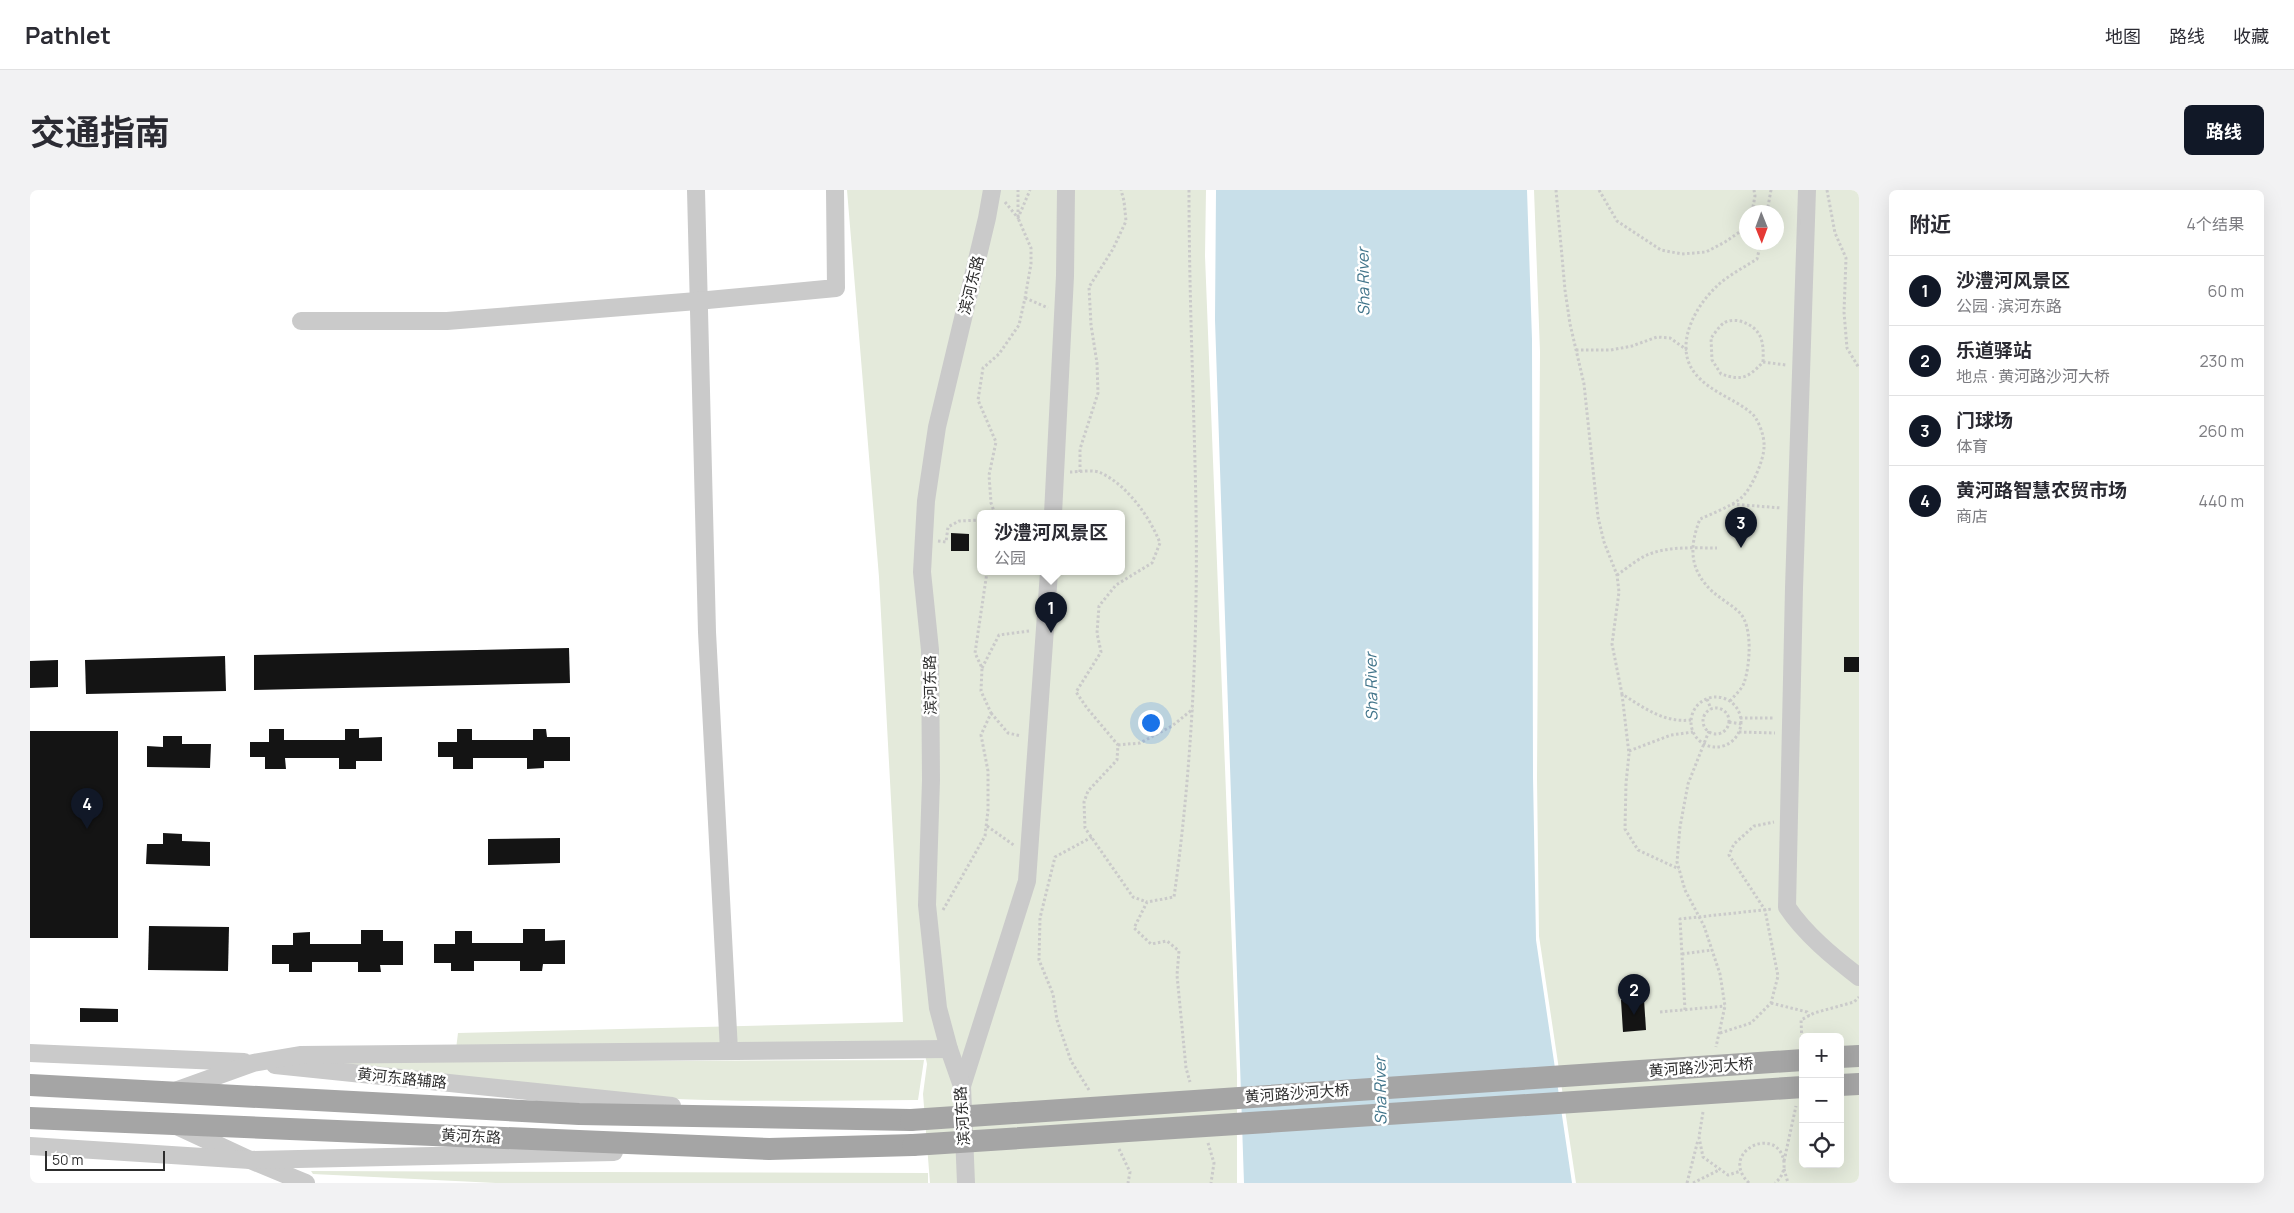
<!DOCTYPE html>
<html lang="zh">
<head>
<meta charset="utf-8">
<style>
	:root { --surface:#fff; --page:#f2f2f3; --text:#2b2b33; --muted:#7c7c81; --line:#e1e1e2; --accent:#111827 }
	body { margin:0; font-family:Manrope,"Noto Sans SC",sans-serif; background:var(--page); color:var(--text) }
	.controls { position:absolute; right:15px; bottom:15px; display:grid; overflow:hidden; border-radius:8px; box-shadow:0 5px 20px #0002 }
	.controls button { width:45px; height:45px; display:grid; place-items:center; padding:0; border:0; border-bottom:1px solid var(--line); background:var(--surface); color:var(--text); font:25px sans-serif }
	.compass { position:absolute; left:1709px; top:15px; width:45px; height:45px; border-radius:50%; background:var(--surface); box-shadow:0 5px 20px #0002; rotate:179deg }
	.scale { position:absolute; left:15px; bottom:12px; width:120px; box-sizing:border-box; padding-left:5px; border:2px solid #2d2d2d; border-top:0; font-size:14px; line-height:18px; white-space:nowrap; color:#2d2d2d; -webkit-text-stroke:4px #fff; paint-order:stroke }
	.you { position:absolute; left:1120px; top:532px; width:18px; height:18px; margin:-12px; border:4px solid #fff; border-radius:50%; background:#1a73e8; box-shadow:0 0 0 8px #1a73e833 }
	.badge { display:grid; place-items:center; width:32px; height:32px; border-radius:50%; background:var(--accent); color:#fff; font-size:16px; font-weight:700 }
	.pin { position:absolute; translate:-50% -41px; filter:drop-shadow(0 1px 2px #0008) }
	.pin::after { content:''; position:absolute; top:26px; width:18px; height:15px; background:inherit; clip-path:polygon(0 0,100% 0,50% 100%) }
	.popup { position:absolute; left:947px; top:320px; width:148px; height:65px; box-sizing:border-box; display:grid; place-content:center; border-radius:8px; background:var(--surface); filter:drop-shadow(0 1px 4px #0005); font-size:16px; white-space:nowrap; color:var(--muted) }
	.popup b { font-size:19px; color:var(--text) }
	.popup::after { content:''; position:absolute; left:50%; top:100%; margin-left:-10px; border:10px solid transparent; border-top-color:var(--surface) }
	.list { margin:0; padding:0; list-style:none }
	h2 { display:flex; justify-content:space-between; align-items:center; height:65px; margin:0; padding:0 20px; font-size:21px }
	h2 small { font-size:16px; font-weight:400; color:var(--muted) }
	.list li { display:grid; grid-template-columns:32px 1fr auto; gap:15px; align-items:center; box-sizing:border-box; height:70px; padding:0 20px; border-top:1px solid var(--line) }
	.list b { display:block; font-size:19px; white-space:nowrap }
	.list p { margin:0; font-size:16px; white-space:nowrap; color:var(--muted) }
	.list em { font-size:16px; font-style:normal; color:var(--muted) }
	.icon { flex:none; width:28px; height:28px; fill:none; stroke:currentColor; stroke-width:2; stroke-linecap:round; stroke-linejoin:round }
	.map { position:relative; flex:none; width:1829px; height:993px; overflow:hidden; border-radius:8px }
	header { display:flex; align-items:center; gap:30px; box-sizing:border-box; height:70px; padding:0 25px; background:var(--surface); border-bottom:1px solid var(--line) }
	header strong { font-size:24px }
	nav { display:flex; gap:28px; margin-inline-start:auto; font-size:18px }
	.intro { display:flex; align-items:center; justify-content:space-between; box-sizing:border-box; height:120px; padding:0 30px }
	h1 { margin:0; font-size:35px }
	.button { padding:12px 22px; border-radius:8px; background:var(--accent); color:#fff; font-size:18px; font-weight:700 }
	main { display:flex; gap:30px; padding:0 30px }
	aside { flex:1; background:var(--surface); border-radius:8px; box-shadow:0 5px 20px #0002 }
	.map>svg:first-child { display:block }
	.green { fill:#e4eadb; fill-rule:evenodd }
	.water { fill:#c8dfe9 }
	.building { fill:#141414 }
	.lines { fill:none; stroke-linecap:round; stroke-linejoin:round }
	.path { stroke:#cacaca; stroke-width:3; stroke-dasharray:2.5 2.5; stroke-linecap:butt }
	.minor { stroke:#cacaca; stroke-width:18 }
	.major { stroke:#a5a5a5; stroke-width:22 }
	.major-bridge { stroke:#a5a5a5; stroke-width:22 }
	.labels { text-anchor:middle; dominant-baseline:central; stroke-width:5; stroke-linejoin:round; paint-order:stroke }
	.street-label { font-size:15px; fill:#2d2d2d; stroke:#fff }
	.water-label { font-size:16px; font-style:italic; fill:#40748a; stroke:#fff }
</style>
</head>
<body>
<header>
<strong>Pathlet</strong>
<nav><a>地图</a><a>路线</a><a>收藏</a></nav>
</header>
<div class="intro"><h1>交通指南</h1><a class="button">路线</a></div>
<main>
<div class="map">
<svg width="1829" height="993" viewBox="0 0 1829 993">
	<rect width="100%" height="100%" fill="#fff"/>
	<g class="green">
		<path d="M817,0H1176L1175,66L1207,885V993H900L893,904L897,874L893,855L426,859L428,843L873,832L849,387ZM951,324H1091V382H951Z"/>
		<path d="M1504,0H1829V993H1546L1509,746L1507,588L1510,162ZM1716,22H1746V52H1716ZM1773,847H1810V974H1773Z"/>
		<path d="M894,870L888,910C779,911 668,913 558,904C468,896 377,882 287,872Z"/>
		<polygon points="281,981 898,983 898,993 466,993 283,984"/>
	</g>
	<polygon class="water" points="1186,0 1497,0 1502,149 1503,587 1506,750 1542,993 1214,993 1185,130"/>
	<g class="building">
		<polygon points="921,343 939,344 939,361 921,361"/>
		<polygon points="539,458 540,493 224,500 224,465"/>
		<polygon points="195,466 196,501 56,504 55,470"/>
		<rect x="1814" y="467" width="15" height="15"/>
		<polygon points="28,470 28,497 0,498 0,471"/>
		<polygon points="239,539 254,539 254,550 315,550 315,539 329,539 329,548 352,547 352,571 326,571 326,579 309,579 309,568 255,568 256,579 235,579 235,567 220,567 220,552 239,552"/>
		<polygon points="427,539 442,539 442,550 503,550 503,539 516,539 517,547 540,547 540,571 514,571 514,578 497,579 497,568 443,568 443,579 423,579 423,567 408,567 408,552 427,552"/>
		<rect x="0" y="541" width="88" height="207"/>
		<polygon points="133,546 152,546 152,554 181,554 180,578 117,577 117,556 133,557"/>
		<polygon points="133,643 152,644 152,651 180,652 180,676 116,674 117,654 133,654"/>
		<polygon points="530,648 530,673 458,675 458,649"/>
		<polygon points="119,736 199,737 198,781 118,780"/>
		<polygon points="493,739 515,739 515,751 535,750 535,774 513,774 512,781 490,781 490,771 444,771 444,781 421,781 421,773 404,773 404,754 425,754 425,741 442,741 442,753 493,753"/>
		<polygon points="331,740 353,740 353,751 373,751 373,775 350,775 351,782 328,782 328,772 282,772 282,782 259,782 259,774 242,774 242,755 263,755 263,743 280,742 280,754 331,754"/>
		<polygon points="1614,809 1616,840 1593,842 1591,810"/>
		<polygon points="50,818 88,819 88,832 50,832"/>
	</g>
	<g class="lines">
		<g class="path">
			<path d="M1159,0C1159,106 1164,212 1166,318C1168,447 1162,579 1144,707L1117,712L1104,738L1121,754L1137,751L1149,761L1147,785L1156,878L1160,892"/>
			<path d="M1526,0L1535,100L1540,134L1554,194L1568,327L1574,352L1587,385L1589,402L1582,454L1592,504C1614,518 1634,533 1661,530"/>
			<polyline points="1569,0 1587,31 1631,60 1652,64 1676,62 1695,52 1711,41 1716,34"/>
			<polyline points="1797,0 1805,43 1816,68 1814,122 1817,158 1829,178"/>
			<polyline points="975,12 988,28 1000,0"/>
			<polyline points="1722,22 1725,6 1724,0"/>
			<polyline points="1737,22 1741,0"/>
			<polyline points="995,108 1018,118"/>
			<polyline points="1546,160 1581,160 1602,156 1627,147 1640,148 1657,160"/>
			<path d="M1733,172C1734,151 1732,138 1710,131C1706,130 1698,130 1694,133C1690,135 1685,143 1681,148L1682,170L1691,184C1712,191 1718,188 1733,172L1756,175"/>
			<path d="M1040,282C1049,282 1064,279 1071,283C1097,295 1120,327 1130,353L1122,373L1086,395L1069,416L1067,443L1071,462L1046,502L1057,518L1088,555L1087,570L1058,601L1054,612L1055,638L1103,707L1117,712"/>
			<polyline points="1050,282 1050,259 1068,203 1067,173 1061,135 1059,97 1083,59 1096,31 1094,11 1091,0"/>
			<polyline points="1702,314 1751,318"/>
			<polyline points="965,324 961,313 959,285 966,252 948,210 953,178 969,164 989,135 995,108 1001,74 1001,58 988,28 988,0"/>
			<polyline points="908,351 916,352 918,337 929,331 951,330"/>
			<path d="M1587,385C1596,379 1606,370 1617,365C1638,356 1664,358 1687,358"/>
			<polyline points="952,478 969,445 999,441"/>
			<polyline points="1592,504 1599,564 1596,593 1595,639 1608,660 1649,679"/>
			<circle cx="1686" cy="532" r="25"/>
			<polyline points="1677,509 1681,519"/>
			<path d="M1700,511C1704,506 1712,499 1714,493C1720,476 1723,437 1710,423C1702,415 1691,409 1683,402C1659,380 1659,357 1670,329C1683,323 1700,317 1711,308C1721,300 1734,270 1734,257C1735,247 1728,227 1720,222C1703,208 1678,201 1664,182C1644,155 1665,117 1686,97C1697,86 1713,78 1727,69L1731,52"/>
			<circle cx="1686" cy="531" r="13"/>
			<polyline points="961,523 978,543 991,546"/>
			<polyline points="1710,528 1745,528"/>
			<polyline points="1699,532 1711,534"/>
			<polyline points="1679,541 1658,594 1650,637 1647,672 1655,700 1674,736 1690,784 1695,816 1686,857"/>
			<polyline points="1709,542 1745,543"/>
			<polyline points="1088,555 1110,553 1142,536 1163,519"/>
			<polyline points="1599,561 1641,545 1663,542"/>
			<polyline points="957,636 985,656"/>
			<polyline points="913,720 955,646 958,620 958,581 951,545 961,523 951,501 952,478 945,463 957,382"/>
			<polyline points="1652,764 1682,760"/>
			<polyline points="1741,813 1777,822 1779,826"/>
			<polyline points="1655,820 1650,729 1742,719"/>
			<polyline points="1630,822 1695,816"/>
			<polyline points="1690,843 1721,833 1741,813 1748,786 1735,720 1699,665 1704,654 1724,636 1744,632"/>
			<polyline points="1772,853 1771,830 1784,823 1824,812 1829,807"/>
			<polyline points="1059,900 1041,871 1027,830 1023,804 1009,770 1010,728 1025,667 1062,647"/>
			<polyline points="1673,922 1669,947 1673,967 1698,985 1711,981"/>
			<polyline points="1178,953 1184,973 1181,993"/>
			<polyline points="1089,959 1100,982 1098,993"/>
			<polyline points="1754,971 1766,916"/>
			<polyline points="1754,979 1758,993"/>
			<polyline points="1657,993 1668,950"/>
			<polyline points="1663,993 1689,980"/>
			<path d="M1719,993C1687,962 1748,933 1754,972C1755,981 1751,988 1745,993"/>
		</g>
		<g class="minor">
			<polyline points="666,0 677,442 699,861"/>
			<path d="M1777,0L1764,398L1757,717C1775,744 1803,767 1829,787"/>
			<polyline points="271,131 417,131 667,111 806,98 805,0"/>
			<polyline points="1023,324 1035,86 1036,0"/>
			<polyline points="0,863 214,872"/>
			<polyline points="245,875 642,916"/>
			<polyline points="932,896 997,691 1019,382"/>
			<polyline points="145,901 223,873 270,865 919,859"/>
			<polyline points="149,937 220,970 276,993"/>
			<polyline points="0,956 220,970 584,962"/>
			<polyline points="936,993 932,896 919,859 908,818 897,715 901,590 900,460 892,382 896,311 907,237 957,28 962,0"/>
		</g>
		<g class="major">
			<polyline points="1810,867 1829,866"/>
			<polyline points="0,895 549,924 881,930"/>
			<polyline points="1810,895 1829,894"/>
			<polyline points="0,928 739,959 883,955"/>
		</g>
		<g class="major-bridge">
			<polyline points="881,930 1773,870"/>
			<polyline points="883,955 1773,897"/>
		</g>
	</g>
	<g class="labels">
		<g class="street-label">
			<text transform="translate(941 95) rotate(-76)">滨河东路</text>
			<text transform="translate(900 495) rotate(-91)">滨河东路</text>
			<text transform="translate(1671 877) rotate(-4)">黄河路沙河大桥</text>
			<text transform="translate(372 888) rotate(6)">黄河东路辅路</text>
			<text transform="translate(1267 903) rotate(-4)">黄河路沙河大桥</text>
			<text transform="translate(932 926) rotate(-94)">滨河东路</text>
			<text transform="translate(441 946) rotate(3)">黄河东路</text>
		</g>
		<g class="water-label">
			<text transform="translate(1333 92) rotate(-91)">Sha River</text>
			<text transform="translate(1341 497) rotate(-91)">Sha River</text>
			<text transform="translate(1350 901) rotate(-91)">Sha River</text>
		</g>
	</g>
</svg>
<div class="controls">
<button>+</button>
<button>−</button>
<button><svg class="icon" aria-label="locate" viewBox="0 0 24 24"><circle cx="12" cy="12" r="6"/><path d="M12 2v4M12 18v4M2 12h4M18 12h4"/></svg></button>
</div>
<svg class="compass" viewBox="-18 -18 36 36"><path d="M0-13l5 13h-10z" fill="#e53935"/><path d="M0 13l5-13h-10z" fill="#7c7c81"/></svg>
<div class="scale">50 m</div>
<div class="you"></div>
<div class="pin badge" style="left:1021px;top:443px">1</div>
<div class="popup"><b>沙澧河风景区</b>公园</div>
<div class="pin badge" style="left:1604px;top:825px">2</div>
<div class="pin badge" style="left:1711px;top:358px">3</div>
<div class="pin badge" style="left:57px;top:639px">4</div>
</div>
<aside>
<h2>附近<small>4个结果</small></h2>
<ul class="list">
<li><span class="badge">1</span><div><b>沙澧河风景区</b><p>公园 · 滨河东路</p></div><em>60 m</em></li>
<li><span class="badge">2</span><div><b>乐道驿站</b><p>地点 · 黄河路沙河大桥</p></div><em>230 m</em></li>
<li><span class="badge">3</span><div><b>门球场</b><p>体育</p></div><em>260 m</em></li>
<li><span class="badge">4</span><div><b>黄河路智慧农贸市场</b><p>商店</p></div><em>440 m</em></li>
</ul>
</aside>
</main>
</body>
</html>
